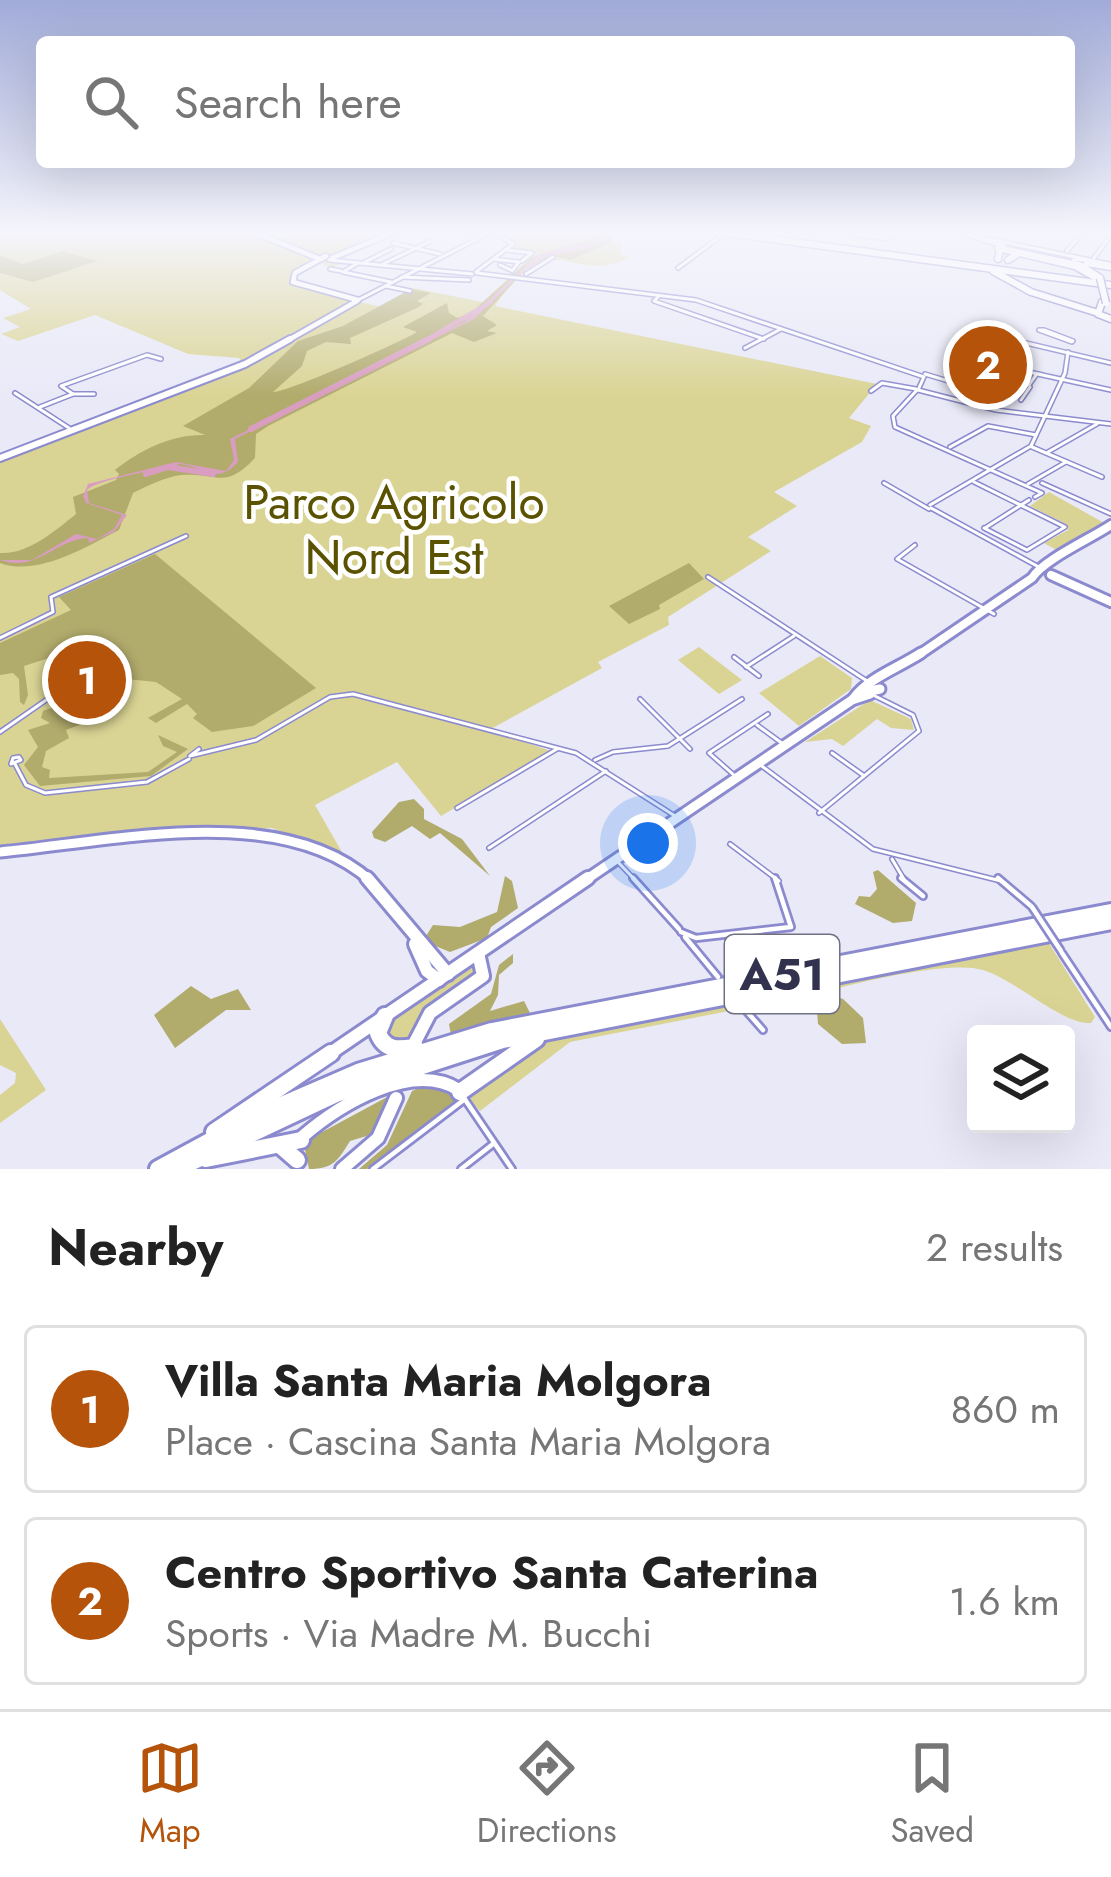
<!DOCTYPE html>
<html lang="en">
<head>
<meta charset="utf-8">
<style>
	:root { --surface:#fff; --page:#f6f6f6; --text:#222; --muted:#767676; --line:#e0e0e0; --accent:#b45309 }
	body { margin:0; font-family:Jost,sans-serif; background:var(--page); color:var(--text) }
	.controls { position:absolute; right:36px; bottom:36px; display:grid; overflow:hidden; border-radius:12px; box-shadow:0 12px 48px #0002 }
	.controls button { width:108px; height:108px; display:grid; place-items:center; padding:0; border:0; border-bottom:3px solid var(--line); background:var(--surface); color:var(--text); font:60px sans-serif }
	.you { position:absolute; left:648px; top:843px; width:42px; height:42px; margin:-30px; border:9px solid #fff; border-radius:50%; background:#1a73e8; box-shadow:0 0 0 18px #1a73e833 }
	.badge { display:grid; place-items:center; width:78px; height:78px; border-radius:50%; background:var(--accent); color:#fff; font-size:39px; font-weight:700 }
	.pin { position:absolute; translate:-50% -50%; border:6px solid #fff; box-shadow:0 3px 12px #0006 }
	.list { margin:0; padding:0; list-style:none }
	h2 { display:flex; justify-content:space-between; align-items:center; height:156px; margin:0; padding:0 48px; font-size:51px }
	h2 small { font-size:39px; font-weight:400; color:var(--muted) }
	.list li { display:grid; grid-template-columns:78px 1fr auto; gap:36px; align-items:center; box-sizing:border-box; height:168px; margin:0 24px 24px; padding:0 24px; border:3px solid var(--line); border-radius:12px }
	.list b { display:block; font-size:45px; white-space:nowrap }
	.list p { margin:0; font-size:39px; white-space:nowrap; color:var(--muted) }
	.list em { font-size:39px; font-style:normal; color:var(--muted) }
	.icon { flex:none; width:66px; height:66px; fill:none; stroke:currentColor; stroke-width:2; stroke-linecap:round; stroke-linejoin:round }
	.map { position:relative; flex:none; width:1111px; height:1169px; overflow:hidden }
	.search { position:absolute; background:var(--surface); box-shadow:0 12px 48px #0002; left:36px; right:36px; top:36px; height:132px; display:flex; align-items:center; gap:30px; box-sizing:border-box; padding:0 42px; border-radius:12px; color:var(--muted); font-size:45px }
	.sheet { height:540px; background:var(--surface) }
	nav { display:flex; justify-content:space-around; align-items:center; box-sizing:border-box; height:168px; border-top:3px solid var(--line); background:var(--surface); font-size:33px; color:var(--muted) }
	nav a { display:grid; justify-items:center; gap:6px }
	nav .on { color:var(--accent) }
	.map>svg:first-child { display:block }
	.green { fill:#dad494 }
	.forest { fill:#b1ab6c }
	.water { fill:#d89dbf }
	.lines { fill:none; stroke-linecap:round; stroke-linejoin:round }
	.river-far1 { stroke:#d89dbf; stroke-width:4.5 }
	.river { stroke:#d89dbf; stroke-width:6 }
	.street-far1-casing { stroke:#8b8ace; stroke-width:6 }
	.street-casing { stroke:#8b8ace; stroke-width:10 }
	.secondary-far4-casing { stroke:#8b8ace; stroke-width:8 }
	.secondary-far3-casing { stroke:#8b8ace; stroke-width:10 }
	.secondary-far2-casing { stroke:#8b8ace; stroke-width:14 }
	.secondary-far1-casing { stroke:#8b8ace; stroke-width:15 }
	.secondary-casing { stroke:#8b8ace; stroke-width:18 }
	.primary-casing { stroke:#8b8ace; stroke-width:9 }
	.highway-far1-casing { stroke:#8b8ace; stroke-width:9 }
	.highway-casing { stroke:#8b8ace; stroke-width:22 }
	.street-far1 { stroke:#fff; stroke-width:3 }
	.street { stroke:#fff; stroke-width:4.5 }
	.secondary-far4 { stroke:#fff; stroke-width:4.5 }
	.secondary-far3 { stroke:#fff; stroke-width:6 }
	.secondary-far2 { stroke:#fff; stroke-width:8 }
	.secondary-far1 { stroke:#fff; stroke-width:9 }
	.secondary { stroke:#fff; stroke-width:12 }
	.primary { stroke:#fff; stroke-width:6 }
	.highway-far1 { stroke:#fff; stroke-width:6 }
	.highway { stroke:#fff; stroke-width:16 }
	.street-bridge-casing { stroke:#8b8ace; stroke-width:10; stroke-linecap:butt }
	.primary-bridge-casing { stroke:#8b8ace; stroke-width:9; stroke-linecap:butt }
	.street-bridge { stroke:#fff; stroke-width:4.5 }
	.primary-bridge { stroke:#fff; stroke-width:6 }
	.labels { text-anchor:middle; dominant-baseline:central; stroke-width:9; stroke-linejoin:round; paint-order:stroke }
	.shield { fill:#fff; stroke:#707083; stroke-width:3 }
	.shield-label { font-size:45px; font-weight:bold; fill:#32324e }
	.park-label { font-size:48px; fill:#5a5201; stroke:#fff }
</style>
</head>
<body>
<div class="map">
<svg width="1111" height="1169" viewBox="0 0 1111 1169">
	<rect width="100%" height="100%" fill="#e9e9f8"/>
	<g class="green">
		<path d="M0,233H390L332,258L345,262L332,268L317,261L290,277L299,287L381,307L413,288L487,303L534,253L508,249L514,240L487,234L613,233L611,241L621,240V254L629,257C572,289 553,218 495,306L877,384L849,418L871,426L862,442L774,492L797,506L748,537L771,551L668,617L669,625L598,662L602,668L489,730L551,751L441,816L397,762L315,805L343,854L272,828L0,846V459L244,365L239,358L188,354L95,315L18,341L1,334L20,327L3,318L31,309L0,290Z"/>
		<path d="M971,347L979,350L974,354L1032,374L1026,383C995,376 974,379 943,371L969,373L967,364L954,361Z"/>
		<polygon points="1049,492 1104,523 1060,552 1044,543 1068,530 1066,524 1030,506"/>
		<polygon points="699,647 742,680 719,694 678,660"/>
		<polygon points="820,656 852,678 851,689 799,726 759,693"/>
		<polygon points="870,700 911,719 914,730 891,728 877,719 843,746 832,739 805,742"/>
		<path d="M1047,940L1095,1017L1091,1023C1062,1025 1016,980 983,970C938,957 802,998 752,1010L745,1002Z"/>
		<polygon points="473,967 477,979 431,1009 410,1046 400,1048 380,1032 384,1023"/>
		<polygon points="726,1003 734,1010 570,1042 480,1111 468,1098 468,1093 542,1040"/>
		<polygon points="0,1019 46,1090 0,1123 0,1095 15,1083 16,1073 0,1065"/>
	</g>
	<g class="forest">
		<path d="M586,233H613L611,242L571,260L553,256L527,268L483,316L497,325L487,331L497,333L474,342L452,333L268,426L256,434L255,458C224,491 217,472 181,475C165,477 147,486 133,493L119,530C86,547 37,577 0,563V553C27,555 55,531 76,514L73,497L116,480L119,474L115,470C140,450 172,434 205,435L183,426L249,388L298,341L343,326L411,289L431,293L417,301L423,304L419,307L350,338L351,344L326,342L307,351L302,366L273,392C286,393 401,342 417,332L403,327L447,303L449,313L458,318L473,311L532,257L589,240Z"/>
		<polygon points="63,251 97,261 33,282 0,273 0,255 23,264"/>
		<polygon points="155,554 316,688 253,726 212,732 193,718 197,714 187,704 156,723 148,718 182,699 156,682 126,679 114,666 122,653 80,648 24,666 28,695 24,705 20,702 19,679 13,673 0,675 0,643 71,610 59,597"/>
		<polygon points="689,563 704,579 659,605 660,609 629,624 609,606"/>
		<polygon points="80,698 97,718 66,730 69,738 46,751 42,767 50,770 49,778 148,772 177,752 163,746 158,735 188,749 151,776 40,786 24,765 38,747 28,730 50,723 41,718 43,711"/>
		<polygon points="414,799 424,809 424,819 462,839 490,876 440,833 430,839 412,826 385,842 374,838 372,832 399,802"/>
		<polygon points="878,870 916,903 912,921 893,923 855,904 859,896 870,897 877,889 873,872"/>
		<polygon points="505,876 512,881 518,908 491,927 487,938 450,952 428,943 426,936 433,925 460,927 497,912"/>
		<polygon points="513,954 513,963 499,975 498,995 490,1011 524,1001 530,1013 451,1035 449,1024 491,994 499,965"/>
		<polygon points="191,986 211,999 238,989 251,1010 226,1010 175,1048 154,1015"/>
		<polygon points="823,992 843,999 863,1018 866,1043 842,1044 818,1024 817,1011 806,1014 797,1006 801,999"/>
		<polygon points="426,1085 447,1089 456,1100 367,1169 359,1169 387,1145 412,1091"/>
		<path d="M389,1096L370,1135L350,1141C338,1160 334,1169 309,1169L305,1150L311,1138Z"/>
	</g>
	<path class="water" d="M613,233L600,243L537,258L474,319L235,439L238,462C216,486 206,467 180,464C159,470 98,479 87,490L89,503L127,515L114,532L89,543L88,538C54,540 37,573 0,560H32L76,534L97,539L114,529L122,515L86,503L83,496L88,484L176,462L226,471L234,460L230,439L464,322L536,257L596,243Z"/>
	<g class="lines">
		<g class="river-far1">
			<polyline points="528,266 544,255 586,246"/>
			<polyline points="423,342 491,302"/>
		</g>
		<g class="river">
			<polyline points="251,429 429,339"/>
			<polyline points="146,474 168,467 213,474"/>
		</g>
		<g class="street-far1-casing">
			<g id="street-far1">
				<polyline points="989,239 1109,264"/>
				<polyline points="393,243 440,254"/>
				<polyline points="507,250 532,253 522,261"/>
				<polyline points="1067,251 1082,233"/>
				<polyline points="1094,258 1111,235"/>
				<polyline points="494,259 519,262 512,271"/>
				<polyline points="329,260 472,274"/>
				<polyline points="1073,260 1087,260"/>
				<polyline points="365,262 391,249"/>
				<polyline points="358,263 343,272 391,282"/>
				<polyline points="383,264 429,242"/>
				<polyline points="500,265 511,270"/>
				<polyline points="678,268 725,233"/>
				<polyline points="330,269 341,271"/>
				<polyline points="476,272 513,244 495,233"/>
				<polyline points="477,273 696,300 924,377"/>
				<polyline points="526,274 553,257"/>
				<polyline points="402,277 469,280"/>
				<polyline points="386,286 410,291"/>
				<polyline points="658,297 654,301 764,339"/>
				<polyline points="360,299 485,235"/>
				<polygon points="1039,330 1044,330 1073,341 1072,342"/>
				<polyline points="992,335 1111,363"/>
				<polyline points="745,348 781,329"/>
				<polyline points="925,374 955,383 965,398"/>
				<polyline points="1043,375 1024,371 1111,390"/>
				<polyline points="923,379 918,390 996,410 1111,424"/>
				<polyline points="1002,379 1029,385 1036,375"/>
				<polyline points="917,390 893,416 895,427 1042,493 1035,497"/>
				<polyline points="871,391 882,383 916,389"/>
				<polyline points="1012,391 1017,384"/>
				<polyline points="15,393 69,428"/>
				<polyline points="73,394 61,386 147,355 161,359"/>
				<polyline points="1021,400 1030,387"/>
				<polyline points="40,407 73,394 94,394"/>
				<polyline points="950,447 988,426 1036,435"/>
				<polyline points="1032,447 1102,477"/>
				<polyline points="1048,452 1097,424"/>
				<polyline points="974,482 1065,527 1027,550 984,528"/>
				<polyline points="884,483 929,509"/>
				<polyline points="1042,483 1111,514"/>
				<polyline points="1028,484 1066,462"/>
				<polyline points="930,505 1031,446 1065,373 1068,352"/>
				<polyline points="931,508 1037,566"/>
				<polyline points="985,528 1029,500"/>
				<polyline points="915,545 897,559 994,614"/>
				<polyline points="708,577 867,681"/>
				<polyline points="0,638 53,612 51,597 186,536"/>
				<polyline points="734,657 759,676"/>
				<polyline points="746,667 794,636"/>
				<polyline points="640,699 690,749"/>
				<polyline points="757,725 783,744"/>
				<polyline points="0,732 62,689"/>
				<polyline points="199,749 190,756 256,740 330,697 353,694 576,753 675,816"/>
				<polyline points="832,753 863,775"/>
				<polygon points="19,757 21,760 11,764 13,758"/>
				<polyline points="595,760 613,752 668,746 742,699"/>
				<polyline points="15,764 26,785 45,793 147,782 189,759"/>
				<polyline points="759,764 873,849 1001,881"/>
				<polyline points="735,776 709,753 768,714"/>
				<polyline points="457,808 557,749"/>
				<polyline points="819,813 919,731 913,715 873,695"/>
				<polyline points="730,844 779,881"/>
				<polyline points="489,848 606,771"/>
				<polyline points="892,859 905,881"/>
				<polyline points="617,861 636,881"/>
			</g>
		</g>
		<g class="street-casing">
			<g id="street">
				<polyline points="633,878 679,929"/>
				<polyline points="901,878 923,896"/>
				<polyline points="998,878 1031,906"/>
				<polyline points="681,932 696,938 791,927 775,878"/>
				<polyline points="685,937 718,977"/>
				<polyline points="1062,953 1111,1027"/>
				<polyline points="741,1005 763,1030"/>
				<polyline points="466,1101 512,1169"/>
				<polyline points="373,1169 465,1099"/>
				<polyline points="461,1169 493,1144"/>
			</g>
		</g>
		<g class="secondary-far4-casing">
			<g id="secondary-far4">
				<polyline points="256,233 320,259"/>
				<polyline points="484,233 491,233"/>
				<polyline points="852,233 879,237"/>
				<polyline points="965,233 1004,246"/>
				<polygon points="878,235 889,236 883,238"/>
				<polyline points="326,256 295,273 293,282 358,300"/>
				<polyline points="332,258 392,233"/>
				<polyline points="285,342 357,301"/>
			</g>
		</g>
		<g class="secondary-far3-casing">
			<polyline id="secondary-far3" points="0,458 245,364 290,339"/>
		</g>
		<g class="secondary-far2-casing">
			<g id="secondary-far2">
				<polyline points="1051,575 1111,602"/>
				<path d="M917,656L1032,578C1043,560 1090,539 1111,525"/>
			</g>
		</g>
		<g class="secondary-far1-casing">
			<g id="secondary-far1">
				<polyline points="866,692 880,689"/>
				<path d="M853,699C868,678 898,668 921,653"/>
				<path d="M0,852C110,842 281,800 371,881"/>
				<polyline points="584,881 852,700 870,694"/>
			</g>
		</g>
		<g class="secondary-casing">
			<g id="secondary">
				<polyline points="367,878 448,974"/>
				<polyline points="415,944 427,971 439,980"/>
				<polyline points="415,1042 430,1013 483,976 478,953"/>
				<polyline points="332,1052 588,878"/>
				<path d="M302,1137C339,1105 412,1060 459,1090"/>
				<polyline points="342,1169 378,1138 396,1098"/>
			</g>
		</g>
		<g class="primary-casing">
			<g id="primary">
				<polyline points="1087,263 1111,267"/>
				<polyline points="1096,278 1075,266 998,248 1082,266 1100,278"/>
				<polyline points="1102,302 1098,314 1111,319"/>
			</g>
		</g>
		<g class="highway-far1-casing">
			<g id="highway-far1">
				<polyline points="728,233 1111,285"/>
				<polyline points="998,259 1000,249"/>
				<polyline points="1008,260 1016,255"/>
				<polyline points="993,271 1031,292 1098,313"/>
			</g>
		</g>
		<g class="highway-casing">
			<g id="highway">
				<path d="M385,1016L378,1033C385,1051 398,1049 415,1047"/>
				<polyline points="460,1092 536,1039"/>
				<polyline points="214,1132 331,1053"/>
				<polyline points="282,1147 297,1160"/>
				<polyline points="206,1159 301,1140"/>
				<polyline points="158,1169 256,1116 358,1072 492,1031 1111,912"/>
				<polyline points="177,1169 336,1094 503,1040 1111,921"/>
			</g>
		</g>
		<use href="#street-far1" class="street-far1"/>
		<use href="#street" class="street"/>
		<use href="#secondary-far4" class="secondary-far4"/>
		<use href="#secondary-far3" class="secondary-far3"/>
		<use href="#secondary-far2" class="secondary-far2"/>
		<use href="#secondary-far1" class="secondary-far1"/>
		<use href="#secondary" class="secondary"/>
		<use href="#primary" class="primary"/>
		<use href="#highway-far1" class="highway-far1"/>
		<use href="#highway" class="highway"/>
		<g class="street-bridge-casing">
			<polyline id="street-bridge" points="1032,907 1061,951"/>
		</g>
		<g class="primary-bridge-casing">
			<polyline id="primary-bridge" points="1100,278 1106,303"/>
		</g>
		<use href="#street-bridge" class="street-bridge"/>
		<use href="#primary-bridge" class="primary-bridge"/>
	</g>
	<linearGradient id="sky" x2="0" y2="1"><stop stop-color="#a1abd8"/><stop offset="0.59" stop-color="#f5f5fc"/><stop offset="1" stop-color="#f5f5fc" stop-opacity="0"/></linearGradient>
	<rect width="1111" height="396" fill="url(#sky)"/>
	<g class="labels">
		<rect class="shield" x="725" y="935" width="114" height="78" rx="9"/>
		<g class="shield-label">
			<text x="782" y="974">A51</text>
		</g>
		<g class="park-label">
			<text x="394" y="502">Parco Agricolo<tspan x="394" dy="55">Nord Est</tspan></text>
		</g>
	</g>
</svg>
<div class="controls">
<button><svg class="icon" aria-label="layers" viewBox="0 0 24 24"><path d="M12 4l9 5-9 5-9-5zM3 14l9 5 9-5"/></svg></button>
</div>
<div class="you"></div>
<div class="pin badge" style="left:87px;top:680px">1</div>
<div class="pin badge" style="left:988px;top:365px">2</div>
<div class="search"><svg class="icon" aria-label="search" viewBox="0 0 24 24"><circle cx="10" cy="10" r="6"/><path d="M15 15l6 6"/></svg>Search here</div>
</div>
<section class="sheet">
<h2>Nearby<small>2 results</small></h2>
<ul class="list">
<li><span class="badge">1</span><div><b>Villa Santa Maria Molgora</b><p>Place · Cascina Santa Maria Molgora</p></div><em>860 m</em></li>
<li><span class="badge">2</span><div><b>Centro Sportivo Santa Caterina</b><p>Sports · Via Madre M. Bucchi</p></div><em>1.6 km</em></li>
</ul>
</section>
<nav>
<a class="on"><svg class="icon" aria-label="map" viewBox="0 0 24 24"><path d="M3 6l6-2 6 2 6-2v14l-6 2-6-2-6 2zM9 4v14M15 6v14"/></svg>Map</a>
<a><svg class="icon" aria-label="directions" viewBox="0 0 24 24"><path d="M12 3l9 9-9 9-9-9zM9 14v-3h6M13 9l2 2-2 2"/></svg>Directions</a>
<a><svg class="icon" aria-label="saved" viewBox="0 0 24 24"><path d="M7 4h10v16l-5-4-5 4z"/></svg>Saved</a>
</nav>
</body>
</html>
